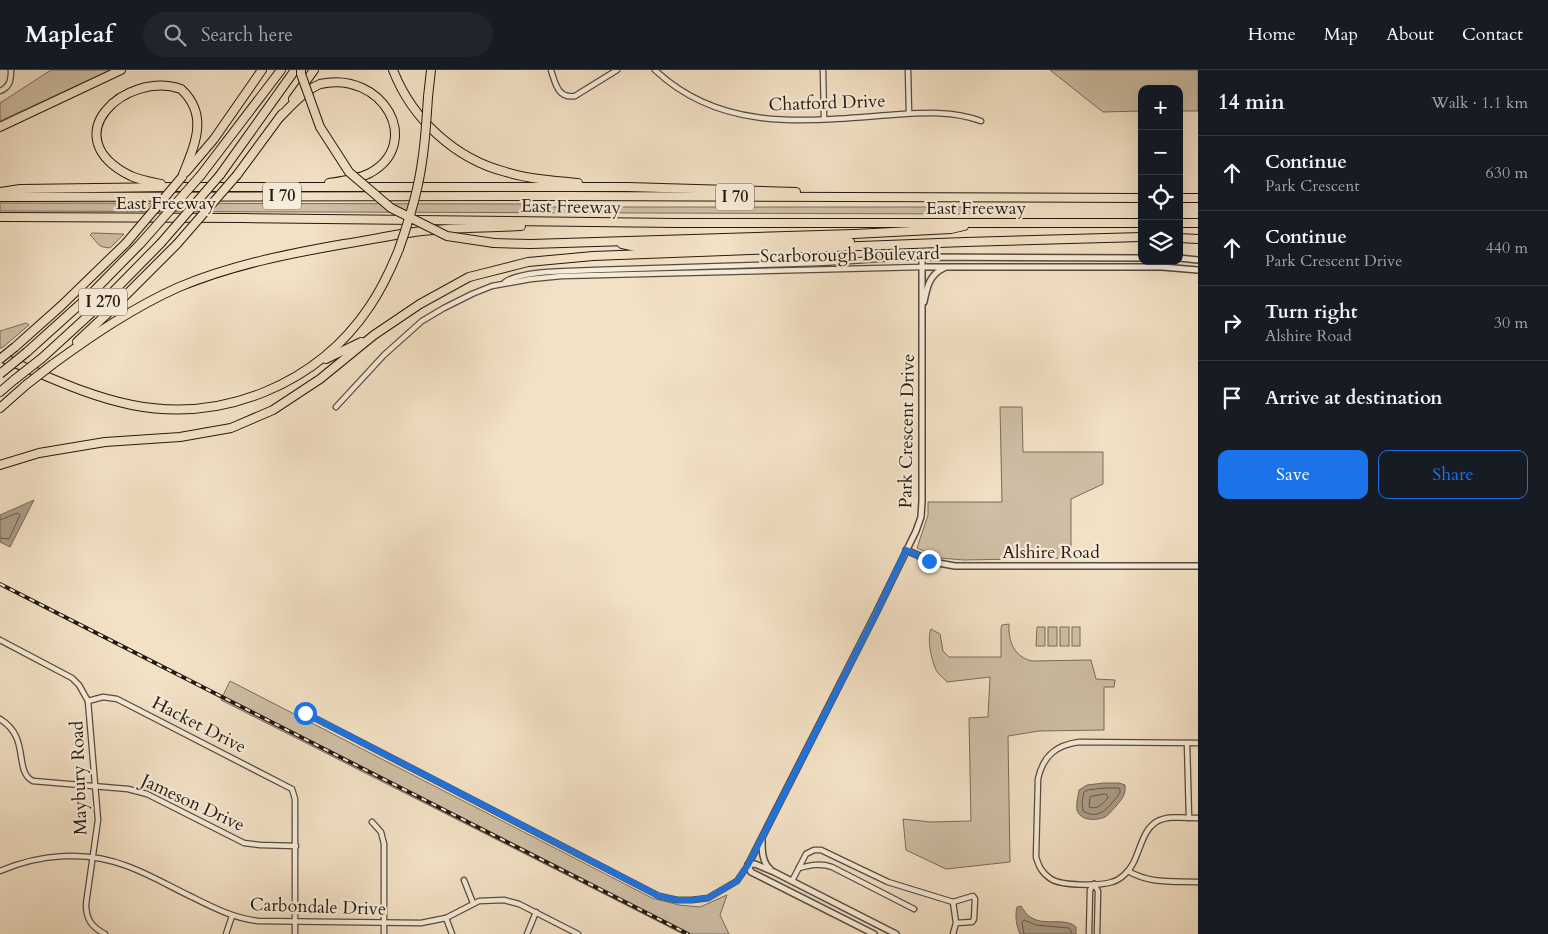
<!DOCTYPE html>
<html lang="en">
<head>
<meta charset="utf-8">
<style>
	:root { --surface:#171b24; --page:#20242c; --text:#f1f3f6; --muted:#9ea1a6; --line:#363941; --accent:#1a73e8 }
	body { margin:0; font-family:Cardo,serif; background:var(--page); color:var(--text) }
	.controls { position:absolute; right:15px; top:15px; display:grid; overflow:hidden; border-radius:10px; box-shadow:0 5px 20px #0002 }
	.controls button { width:45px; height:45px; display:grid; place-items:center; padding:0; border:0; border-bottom:1px solid var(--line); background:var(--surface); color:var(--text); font:25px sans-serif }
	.stop { position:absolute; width:15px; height:15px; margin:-11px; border:4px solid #1a73e8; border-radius:50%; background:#fff }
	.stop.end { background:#1a73e8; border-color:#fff; box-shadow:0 1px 5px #0008 }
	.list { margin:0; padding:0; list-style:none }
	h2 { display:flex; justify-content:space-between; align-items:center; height:65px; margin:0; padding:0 20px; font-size:21px }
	h2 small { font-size:16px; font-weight:400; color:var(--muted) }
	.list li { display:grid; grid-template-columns:32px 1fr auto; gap:15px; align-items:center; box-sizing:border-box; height:75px; padding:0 20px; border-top:1px solid var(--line) }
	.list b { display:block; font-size:19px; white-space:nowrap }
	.list p { margin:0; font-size:16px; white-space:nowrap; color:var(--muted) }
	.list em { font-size:16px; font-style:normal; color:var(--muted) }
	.actions { display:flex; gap:10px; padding:15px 20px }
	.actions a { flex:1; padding:11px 0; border:1px solid var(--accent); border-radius:10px; text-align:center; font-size:18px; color:var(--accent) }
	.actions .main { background:var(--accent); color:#fff }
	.icon { flex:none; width:28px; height:28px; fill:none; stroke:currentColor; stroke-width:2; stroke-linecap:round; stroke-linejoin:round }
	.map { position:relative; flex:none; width:1198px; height:864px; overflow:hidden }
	header { display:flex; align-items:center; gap:30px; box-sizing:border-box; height:70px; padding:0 25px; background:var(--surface); border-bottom:1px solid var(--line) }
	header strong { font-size:24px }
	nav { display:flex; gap:28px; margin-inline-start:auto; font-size:18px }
	.search { width:350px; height:45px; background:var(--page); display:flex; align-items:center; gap:12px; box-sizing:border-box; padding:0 18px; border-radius:28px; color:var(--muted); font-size:19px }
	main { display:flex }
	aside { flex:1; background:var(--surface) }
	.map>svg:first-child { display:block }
	.green { fill:#cfbfa6; stroke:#786c5c }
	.water { fill:#ac9d88; stroke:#756858 }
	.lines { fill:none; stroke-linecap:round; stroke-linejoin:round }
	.shore { stroke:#675b4c; stroke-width:1 }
	.minor-casing { stroke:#564b3e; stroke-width:7 }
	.tertiary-casing { stroke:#564b3e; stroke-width:8 }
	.motorway-casing { stroke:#221911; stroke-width:10 }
	.minor { stroke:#f7ecd9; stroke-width:4.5 }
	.tertiary { stroke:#f7ecd9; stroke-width:5 }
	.motorway { stroke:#f3e1c5; stroke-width:8 }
	.rail-casing { stroke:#221911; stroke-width:4 }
	.rail { stroke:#f7ecd9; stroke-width:2; stroke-dasharray:5.5; stroke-linecap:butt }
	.motorway-bridge-casing { stroke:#221911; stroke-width:10; stroke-linecap:butt }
	.motorway-bridge { stroke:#f3e1c5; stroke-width:8 }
	.route { stroke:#1a73e8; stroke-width:6 }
	.labels { text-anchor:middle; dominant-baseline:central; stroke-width:4.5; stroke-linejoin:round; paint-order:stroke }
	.shield { fill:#f7ecd9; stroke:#62584d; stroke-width:1 }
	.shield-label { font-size:16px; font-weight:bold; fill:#221911 }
	.street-label { font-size:18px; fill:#221911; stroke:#f7ecd9 }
</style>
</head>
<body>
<header>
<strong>Mapleaf</strong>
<div class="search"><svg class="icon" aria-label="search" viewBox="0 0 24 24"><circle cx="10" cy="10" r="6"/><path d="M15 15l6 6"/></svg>Search here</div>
<nav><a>Home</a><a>Map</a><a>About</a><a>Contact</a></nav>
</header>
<main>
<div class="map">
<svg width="1198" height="864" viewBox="0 0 1198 864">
	<rect width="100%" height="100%" fill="#f3e1c5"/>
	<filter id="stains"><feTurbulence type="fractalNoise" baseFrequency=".004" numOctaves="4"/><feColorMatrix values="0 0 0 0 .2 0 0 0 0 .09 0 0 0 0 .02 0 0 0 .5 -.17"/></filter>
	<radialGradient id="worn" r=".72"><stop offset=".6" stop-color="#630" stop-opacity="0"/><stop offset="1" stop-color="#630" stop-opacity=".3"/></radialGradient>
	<g class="green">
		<polygon points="51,0 110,0 0,51 0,33"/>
		<polygon points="1050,0 1198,0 1198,41 1179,41 1179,19 1142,19 1142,41 1103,42"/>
		<polygon points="0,133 539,134 540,137 971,137 974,142 971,144 0,141"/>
		<path d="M92,163L124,164L110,178C96,177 99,173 90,165Z"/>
		<polygon points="26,253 29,255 2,278 0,278 0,261"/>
		<polygon points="1000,337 1022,337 1023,382 1103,382 1103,414 1071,429 1071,488 964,490 939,488 917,478 928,445 928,432 1002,432"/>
		<path d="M1009,554C1008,571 1014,587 1032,591L1091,590L1096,609L1115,610L1114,617H1104V660L1039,661L1008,666L1010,792L946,799L906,780L903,749L931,752L971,751L969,648L988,647L990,607L947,612C944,608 938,604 936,600C931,589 927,569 931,559L940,564L943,581L949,587H1001V558L1002,555Z"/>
		<polygon points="1037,557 1045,557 1045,576 1036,576"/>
		<rect x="1048" y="557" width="9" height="19"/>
		<rect x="1060" y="557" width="9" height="19"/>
		<rect x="1072" y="557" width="8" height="19"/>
		<polygon points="230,611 652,828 679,835 700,837 727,825 720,845 729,864 683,864 221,630"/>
	</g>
	<g class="water">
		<polygon points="34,430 10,477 0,472 0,445"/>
		<path d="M1104,713H1119L1125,715C1126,725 1122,729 1116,736C1112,740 1110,744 1105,747C1097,751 1080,751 1077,740C1076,733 1078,726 1079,720L1087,715Z"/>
		<path d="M1021,836C1024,840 1027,846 1032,848C1044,856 1066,847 1076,857V864H1020C1016,856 1015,845 1017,837Z"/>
	</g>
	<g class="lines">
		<g class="shore">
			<polyline points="0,450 17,443 20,445 9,469 0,468"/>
			<path d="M1105,718H1119L1120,720V723C1111,734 1100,752 1083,741L1082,732L1084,722L1088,720Z"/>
			<path d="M1105,724L1107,725L1108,728C1102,734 1098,740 1089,737L1090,727Z"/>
			<polyline points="1024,864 1022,852 1024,850 1036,855 1069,858 1071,860 1071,864"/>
		</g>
		<g class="minor-casing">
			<g id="minor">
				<path d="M551,0C555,13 558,29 575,26L617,0"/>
				<path d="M655,0C722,63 806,51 890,45C921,43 951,40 981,51"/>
				<polyline points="823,0 824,48"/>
				<polyline points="908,0 909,43"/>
				<path d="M0,21C10,17 11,10 11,0"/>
				<path d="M505,212C522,200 573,201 594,200C669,197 744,196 819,193C853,192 888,187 922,187"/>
				<polyline points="336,337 384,285 422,251 444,238 472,224 492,216 531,209 562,206 922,197"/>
				<path d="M0,570L72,608L79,615L88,631L98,750L86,834C86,850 92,857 105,864"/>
				<polyline points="88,631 103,627 117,629 292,719 295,729 295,864"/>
				<polyline points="305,643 659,826 677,830 692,830 708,828 737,811 748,795"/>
				<path d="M0,649C31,668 13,701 33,711L128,719L147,724L244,773L260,775L296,776"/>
				<polyline points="1187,673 1189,748"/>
				<path d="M1198,673L1079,672C1056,675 1043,686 1038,709L1036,787C1039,797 1042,803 1051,809C1062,816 1099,816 1112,812C1116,811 1121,808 1125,804C1140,791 1139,763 1156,752C1168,745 1185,748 1198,748"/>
				<polyline points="372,752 381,762 384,774 384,864"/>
				<path d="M799,798C811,795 821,793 832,797L914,839"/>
				<path d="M0,801C40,784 86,780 127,796C149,804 169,816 190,826C212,837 233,848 258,851L421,853L446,848L479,831L504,830L519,834L578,864"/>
				<path d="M1128,801C1150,814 1173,811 1198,812"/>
				<polyline points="464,810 473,833"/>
				<polyline points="792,811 806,784 814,780 821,780 888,812 953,832"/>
				<polyline points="1094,814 1098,821 1097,864"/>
				<polyline points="446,848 452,864"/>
				<polyline points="226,864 232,846"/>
				<polyline points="527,864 536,842"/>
				<polyline points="953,864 956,853 953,832 973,826 975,829 974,849 972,852 956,853"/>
				<polyline points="1089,864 1090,820 1094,814"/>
			</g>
		</g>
		<g class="tertiary-casing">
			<g id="tertiary">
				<polyline points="1179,188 1198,190"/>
				<polyline points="922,197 1162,197 1198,200"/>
				<path d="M924,232C927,217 929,205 944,198"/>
				<polyline points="906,480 933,492 955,496 1198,496"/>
				<path d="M762,770C762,780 762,792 770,799"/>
				<polyline points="748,795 876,543 916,461 921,447 922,431 922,187 1142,188"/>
				<polyline points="748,795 755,794 774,802 896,864"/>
				<polyline points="748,795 751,802 874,864"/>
			</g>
		</g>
		<g class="motorway-casing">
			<g id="motorway">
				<path d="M393,0C412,49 455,89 506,102C529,109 554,111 578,113"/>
				<polyline points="428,27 431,0"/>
				<polyline points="293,29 314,0"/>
				<path d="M279,48C291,36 304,21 320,14C383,0 424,73 370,103C358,109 343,111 329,113"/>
				<polyline points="0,57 121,0"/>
				<polyline points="186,102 214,69 262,0"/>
				<polyline points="201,105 281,0"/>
				<polyline points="220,105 295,0"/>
				<polyline points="237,105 282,44"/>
				<path d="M161,114C151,112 140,110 131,106C52,67 126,0 181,19C210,46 194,76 182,107"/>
				<polyline points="0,122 20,119 172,117 628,117 796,122"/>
				<polyline points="0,127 565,126 1142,128"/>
				<polyline points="1179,128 1198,128"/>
				<polyline points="0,147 243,148 676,153 1142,153"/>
				<polyline points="1179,153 1198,153"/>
				<polyline points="1179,168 1198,169"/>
				<polyline points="494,173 531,174 854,164 951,159 964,156"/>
				<polyline points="622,174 636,177 795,172 850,172"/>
				<polyline points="77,272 109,242 177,174"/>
				<polyline points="15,277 61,236 126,173"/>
				<polyline points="27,282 88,227 141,173"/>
				<path d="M0,287C43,304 86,326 132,335C223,353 318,314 370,236C382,218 391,199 399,179"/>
				<polyline points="42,288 100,235 161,173"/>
				<polyline points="326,289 361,272"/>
				<path d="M53,294C93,265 134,237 179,217C232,195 287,184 344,174C370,170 396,164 422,161C455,157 488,158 521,156"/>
				<polyline points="0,322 14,310"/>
				<polyline points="0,338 26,315"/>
				<polyline points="0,395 39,383 105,372 180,367 231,358 273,340 320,309 374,265 420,234 469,207 528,192 593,186 965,172 1142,167"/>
			</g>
		</g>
		<use href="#minor" class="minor"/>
		<use href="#tertiary" class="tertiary"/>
		<use href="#motorway" class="motorway"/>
		<g class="rail-casing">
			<polyline id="rail" points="0,514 688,864"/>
		</g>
		<use href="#rail" class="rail"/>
		<g class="motorway-bridge-casing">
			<g id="motorway-bridge">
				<polyline points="301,0 301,4 320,57 349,102 391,138 447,166 494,173"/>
				<polyline points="126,173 182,107"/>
				<polyline points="141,173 201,105"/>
				<polyline points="161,173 220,105"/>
				<polyline points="177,174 237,105"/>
				<path d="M399,179C406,159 412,140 417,119C424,89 426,58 428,27"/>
				<polyline points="0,289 15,277"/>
				<polyline points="0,304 27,282"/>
				<polyline points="14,310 42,288"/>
				<polyline points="26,315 53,294"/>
			</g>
		</g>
		<use href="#motorway-bridge" class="motorway-bridge"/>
	</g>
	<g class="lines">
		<polyline class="route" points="305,643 659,826 677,830 692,830 708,828 737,811 748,795 876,544 906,480 929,491"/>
	</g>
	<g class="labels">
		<g class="shield">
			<rect x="263" y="112.5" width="38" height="27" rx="4"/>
			<rect x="716" y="113.5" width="38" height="27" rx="4"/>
			<rect x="79" y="218.5" width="48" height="27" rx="4"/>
		</g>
		<g class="shield-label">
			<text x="282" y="126">I 70</text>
			<text x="735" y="127">I 70</text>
			<text x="103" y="232">I 270</text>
		</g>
		<g class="street-label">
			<text transform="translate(827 33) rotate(-2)">Chatford Drive</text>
			<text x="166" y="133">East Freeway</text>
			<text transform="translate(571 137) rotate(1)">East Freeway</text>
			<text x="976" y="138">East Freeway</text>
			<text transform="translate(850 185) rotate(-1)">Scarborough Boulevard</text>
			<text transform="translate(907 361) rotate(-89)">Park Crescent Drive</text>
			<text x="1051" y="482">Alshire Road</text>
			<text transform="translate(199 655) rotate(27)">Hacket Drive</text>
			<text transform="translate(79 708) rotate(-92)">Maybury Road</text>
			<text transform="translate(193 733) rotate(25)">Jameson Drive</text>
			<text transform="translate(318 837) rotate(2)">Carbondale Drive</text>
		</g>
	</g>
	<rect width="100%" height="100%" filter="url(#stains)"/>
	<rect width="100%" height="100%" fill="url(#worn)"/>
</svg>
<div class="controls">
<button>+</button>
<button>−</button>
<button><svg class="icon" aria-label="locate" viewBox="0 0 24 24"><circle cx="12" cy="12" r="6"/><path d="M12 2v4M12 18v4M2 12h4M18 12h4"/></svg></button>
<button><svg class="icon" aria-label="layers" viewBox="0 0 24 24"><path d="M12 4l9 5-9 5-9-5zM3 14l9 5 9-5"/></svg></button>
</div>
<div class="stop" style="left:305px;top:643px"></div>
<div class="stop end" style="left:929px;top:491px"></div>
</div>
<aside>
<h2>14 min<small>Walk · 1.1 km</small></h2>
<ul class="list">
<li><svg class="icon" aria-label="ahead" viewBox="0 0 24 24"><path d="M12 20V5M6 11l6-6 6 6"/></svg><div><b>Continue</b><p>Park Crescent</p></div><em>630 m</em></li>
<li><svg class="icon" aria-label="ahead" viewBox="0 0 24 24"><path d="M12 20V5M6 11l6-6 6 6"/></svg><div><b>Continue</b><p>Park Crescent Drive</p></div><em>440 m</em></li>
<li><svg class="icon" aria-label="right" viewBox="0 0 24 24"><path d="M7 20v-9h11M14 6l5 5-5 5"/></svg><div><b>Turn right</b><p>Alshire Road</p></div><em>30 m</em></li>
<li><svg class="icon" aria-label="arrive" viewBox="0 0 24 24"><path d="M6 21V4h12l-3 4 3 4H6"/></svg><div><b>Arrive at destination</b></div></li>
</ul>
<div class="actions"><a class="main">Save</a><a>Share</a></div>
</aside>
</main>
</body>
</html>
